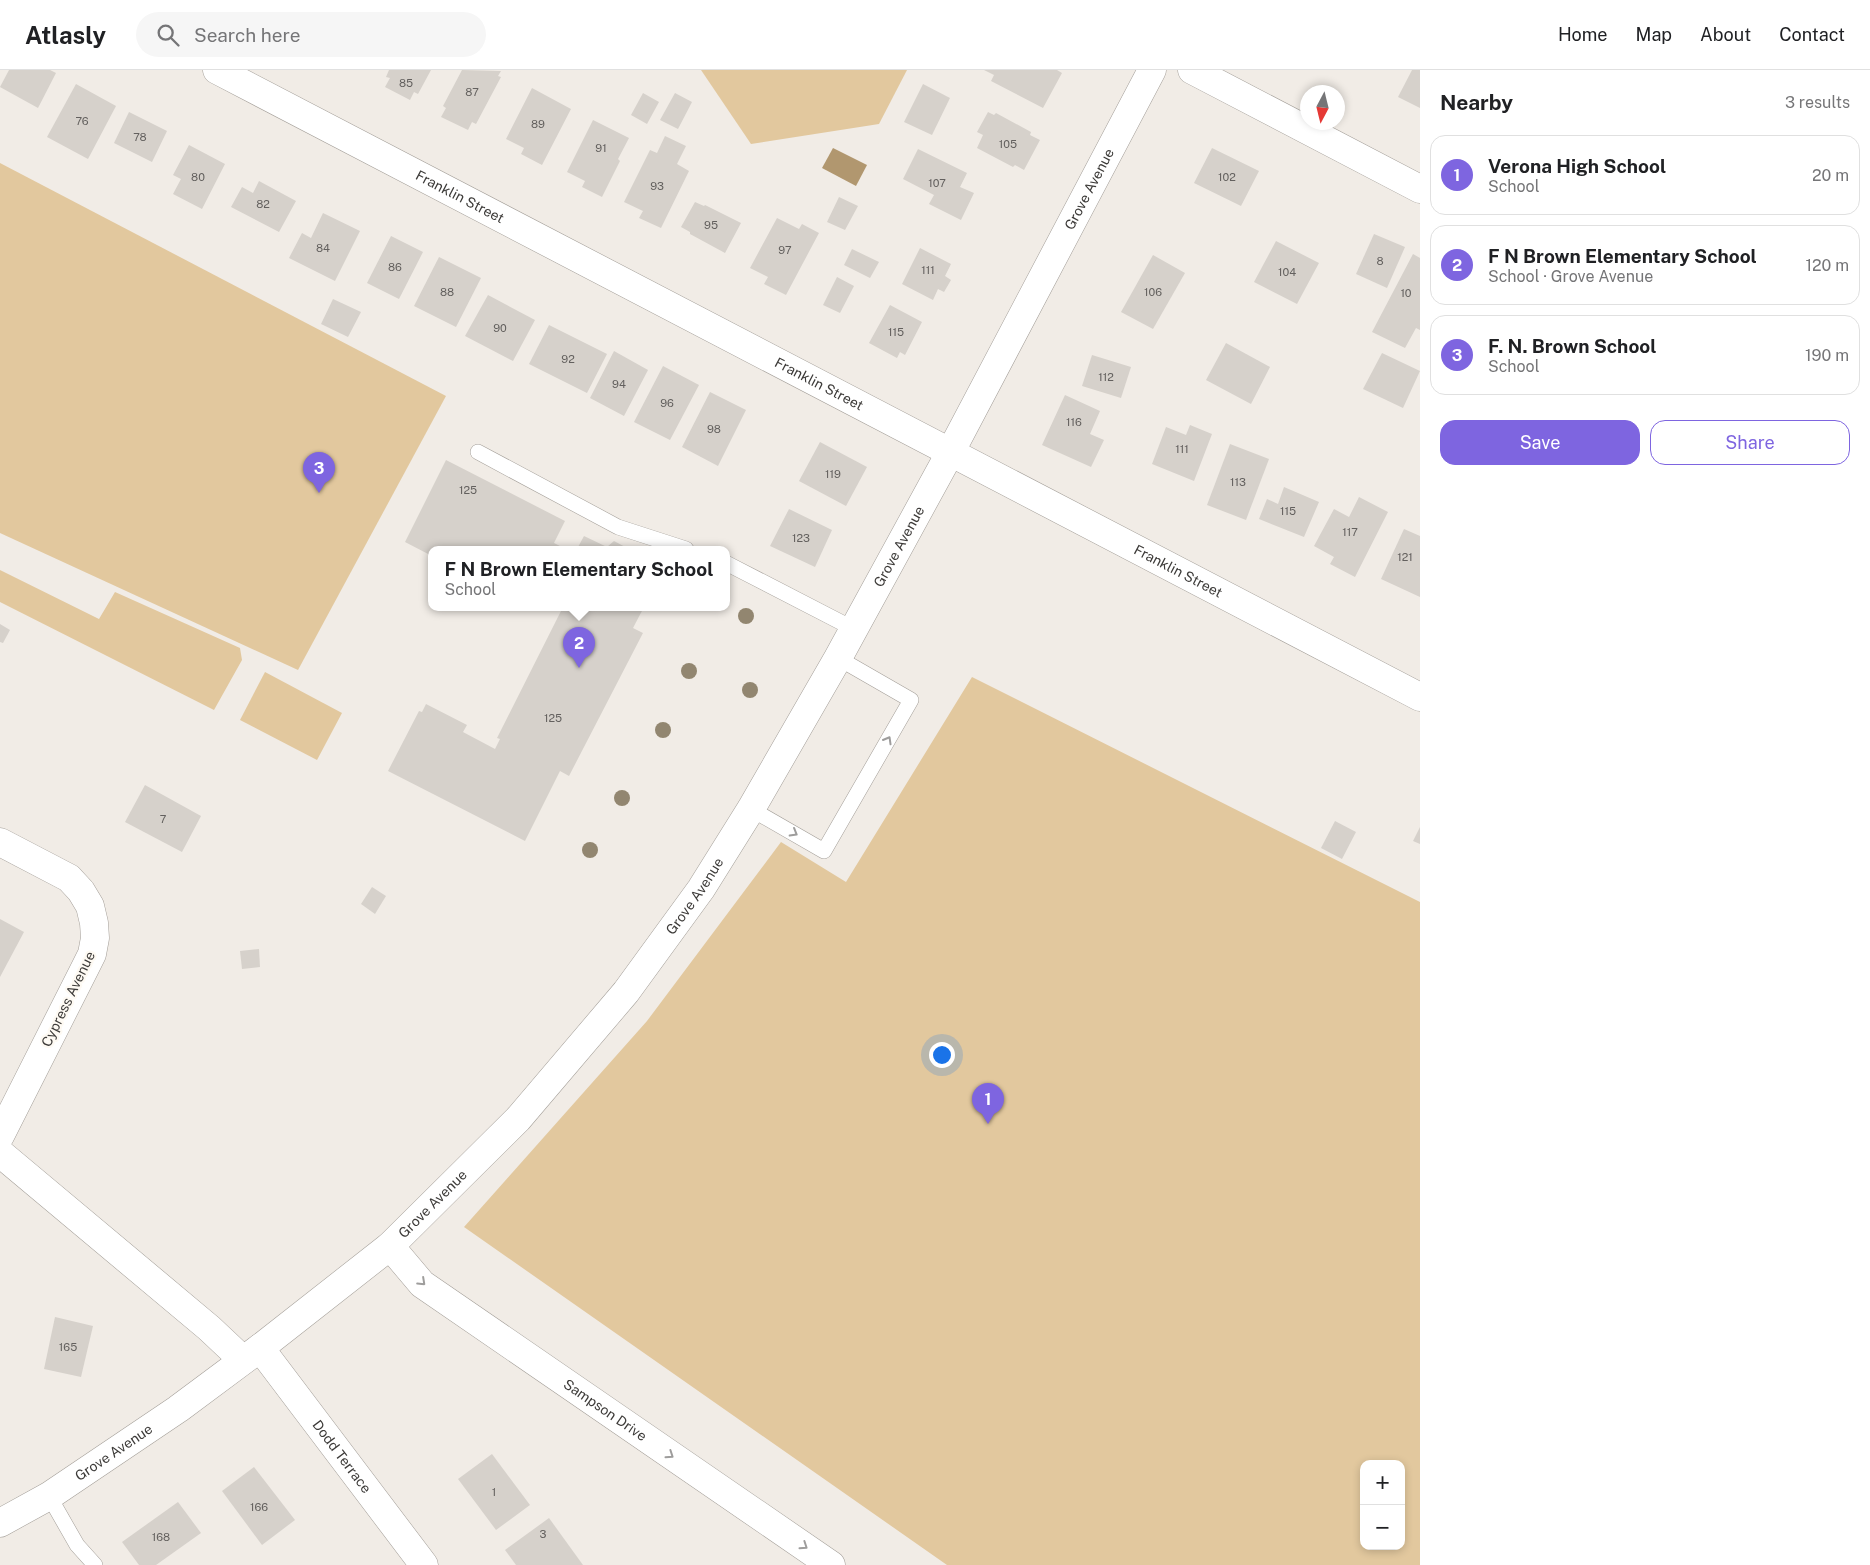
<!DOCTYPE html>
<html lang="en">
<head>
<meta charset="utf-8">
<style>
	:root { --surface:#fff; --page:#f6f6f6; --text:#202124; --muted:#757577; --line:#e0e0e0; --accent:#7e65e0 }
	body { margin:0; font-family:"Public Sans",sans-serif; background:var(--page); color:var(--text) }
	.controls { position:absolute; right:15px; bottom:15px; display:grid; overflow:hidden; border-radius:10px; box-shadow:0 2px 8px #0003 }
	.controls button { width:45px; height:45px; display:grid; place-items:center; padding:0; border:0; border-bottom:1px solid var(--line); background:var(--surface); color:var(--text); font:25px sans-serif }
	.compass { position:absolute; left:1300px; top:15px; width:45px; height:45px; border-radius:50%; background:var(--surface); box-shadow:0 2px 8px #0003; rotate:187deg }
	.you { position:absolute; left:941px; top:984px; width:18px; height:18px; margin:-12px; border:4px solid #fff; border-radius:50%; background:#1a73e8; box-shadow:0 0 0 8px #1a73e833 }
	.badge { display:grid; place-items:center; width:32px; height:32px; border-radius:50%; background:var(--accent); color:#fff; font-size:16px; font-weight:700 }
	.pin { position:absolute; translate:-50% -41px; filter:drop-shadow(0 1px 2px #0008) }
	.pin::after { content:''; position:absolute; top:26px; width:18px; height:15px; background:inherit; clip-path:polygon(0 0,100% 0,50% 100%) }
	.popup { position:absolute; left:428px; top:476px; width:302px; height:65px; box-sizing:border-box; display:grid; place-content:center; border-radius:10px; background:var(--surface); filter:drop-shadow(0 1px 4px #0005); font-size:16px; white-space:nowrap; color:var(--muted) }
	.popup b { font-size:19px; color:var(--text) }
	.popup::after { content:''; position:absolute; left:50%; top:100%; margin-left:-10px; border:10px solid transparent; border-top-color:var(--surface) }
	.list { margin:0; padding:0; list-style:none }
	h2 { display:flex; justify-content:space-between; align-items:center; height:65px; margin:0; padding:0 20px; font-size:21px }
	h2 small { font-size:16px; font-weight:400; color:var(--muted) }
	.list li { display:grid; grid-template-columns:32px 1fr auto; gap:15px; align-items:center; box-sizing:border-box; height:80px; margin:0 10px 10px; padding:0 10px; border:1px solid var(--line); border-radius:15px }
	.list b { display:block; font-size:19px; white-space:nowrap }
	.list p { margin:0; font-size:16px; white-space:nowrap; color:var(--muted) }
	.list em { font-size:16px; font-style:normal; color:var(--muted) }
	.actions { display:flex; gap:10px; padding:15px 20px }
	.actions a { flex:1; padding:11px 0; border:1px solid var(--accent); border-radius:15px; text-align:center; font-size:18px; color:var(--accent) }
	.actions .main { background:var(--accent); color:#fff }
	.icon { flex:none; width:28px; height:28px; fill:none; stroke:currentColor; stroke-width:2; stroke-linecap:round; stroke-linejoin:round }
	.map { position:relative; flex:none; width:1420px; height:1495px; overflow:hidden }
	header { display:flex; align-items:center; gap:30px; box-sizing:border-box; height:70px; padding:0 25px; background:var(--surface); border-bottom:1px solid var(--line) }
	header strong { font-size:24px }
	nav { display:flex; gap:28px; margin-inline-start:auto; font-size:18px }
	.search { width:350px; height:45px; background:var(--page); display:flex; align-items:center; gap:12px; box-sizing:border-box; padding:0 18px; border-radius:28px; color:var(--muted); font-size:19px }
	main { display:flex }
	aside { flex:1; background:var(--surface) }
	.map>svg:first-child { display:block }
	.green { fill:#e2c89e; fill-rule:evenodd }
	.water { fill:#b1976f }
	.building { fill:#d6d1cb }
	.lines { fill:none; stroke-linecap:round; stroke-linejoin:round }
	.service-casing { stroke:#a39e98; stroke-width:16 }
	.minor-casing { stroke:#a39e98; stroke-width:29 }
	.tertiary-casing { stroke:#a39e98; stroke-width:29 }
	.service { stroke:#fff; stroke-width:15 }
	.minor { stroke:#fff; stroke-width:28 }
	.tertiary { stroke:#fff; stroke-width:28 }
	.tree { fill:#928670 }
	.oneway { stroke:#9e9d9c }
	.labels { text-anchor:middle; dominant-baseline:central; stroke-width:4.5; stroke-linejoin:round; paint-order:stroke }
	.number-label { font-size:11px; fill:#63605e }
	.street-label { font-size:14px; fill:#3d3b39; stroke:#fefaf3 }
</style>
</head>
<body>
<header>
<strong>Atlasly</strong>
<div class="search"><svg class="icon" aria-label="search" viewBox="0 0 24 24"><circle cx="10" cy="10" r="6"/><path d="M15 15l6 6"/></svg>Search here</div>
<nav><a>Home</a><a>Map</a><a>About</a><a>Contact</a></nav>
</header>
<main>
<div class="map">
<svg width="1420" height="1495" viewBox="0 0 1420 1495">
	<rect width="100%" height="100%" fill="#f1ece6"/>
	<g class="green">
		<polygon points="701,0 907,0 879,54 751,74"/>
		<polygon points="0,93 446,326 298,600 0,463"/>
		<polygon points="0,500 99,549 115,522 240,578 242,590 214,640 0,532"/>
		<polygon points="265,602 342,643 317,690 240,650"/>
		<path d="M972,607L1420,832V1495H947L464,1157L647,951L781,772L846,812ZM1364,1394H1401V1476H1364Z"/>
	</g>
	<polygon class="water" points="833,78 867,95 856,116 822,98"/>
	<g class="building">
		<polygon points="9,0 50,0 56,3 38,38 0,17"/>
		<polygon points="389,0 431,0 418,24 414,22 410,30 385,17 390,8 386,7"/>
		<polygon points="462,0 501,1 498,6 501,7 476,54 472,52 468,60 441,47 446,38 443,36"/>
		<polygon points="984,0 1057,0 1062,3 1043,38 991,11 994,5"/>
		<polygon points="1412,0 1420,0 1420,38 1398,27"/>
		<polygon points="76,14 116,36 88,89 47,67"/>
		<polygon points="923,14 950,28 932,65 904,52"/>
		<polygon points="532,18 571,39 542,95 521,84 524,78 506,69"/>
		<polygon points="643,23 659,32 647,54 631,45"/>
		<polygon points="675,23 692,32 678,59 660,50"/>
		<polygon points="129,42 167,61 152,92 114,73"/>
		<polygon points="988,42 994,45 996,43 1031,62 1030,65 1040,70 1024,100 1015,95 1013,97 977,78 983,65 977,62"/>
		<polygon points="593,50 629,68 618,89 620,91 602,127 582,117 585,111 567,102"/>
		<polygon points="665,66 686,76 677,94 689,101 661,158 639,148 643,141 624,132 650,80 657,83"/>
		<polygon points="189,75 225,94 202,139 173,124 181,109 173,105"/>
		<polygon points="1212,78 1259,101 1241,136 1194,113"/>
		<polygon points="918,79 967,103 960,117 974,123 961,150 929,134 934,125 903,109"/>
		<polygon points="259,111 296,131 279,162 231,137 242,117 253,123"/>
		<polygon points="839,127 858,136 845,160 827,152"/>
		<polygon points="695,132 704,136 705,135 741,153 725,183 690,164 690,162 681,157"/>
		<polygon points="323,143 360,161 335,211 289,188 302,163 311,168"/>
		<polygon points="777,148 799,159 802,154 819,163 786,225 764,214 768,207 750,198"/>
		<polygon points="1374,164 1405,177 1387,218 1356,204"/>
		<polygon points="391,166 423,182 399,229 367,213"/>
		<polygon points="1276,171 1319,193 1297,234 1254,212"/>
		<polygon points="920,178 951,194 945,206 951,210 944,222 938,219 933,230 902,214"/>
		<polygon points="852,179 879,192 870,208 844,195"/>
		<polygon points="1413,184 1420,188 1420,260 1416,258 1405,278 1372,262"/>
		<polygon points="1153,185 1185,203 1153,259 1121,242"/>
		<polygon points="439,187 481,208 456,257 414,236"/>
		<polygon points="837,207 854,216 840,243 823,235"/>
		<polygon points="488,225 535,250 513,291 465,266"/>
		<polygon points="333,229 361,242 348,267 321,254"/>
		<polygon points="890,235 922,252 905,285 900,282 897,288 869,273"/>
		<polygon points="549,255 607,284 587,323 529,294"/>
		<polygon points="1226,273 1270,297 1251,334 1206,310"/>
		<polygon points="614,281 648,300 624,346 590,328"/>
		<polygon points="1382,283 1420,301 1403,338 1363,319"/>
		<polygon points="1092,285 1131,297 1121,328 1082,316"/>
		<polygon points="663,296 699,315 670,370 634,352"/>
		<polygon points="710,322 746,340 718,396 682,377"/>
		<polygon points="1065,325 1100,341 1090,364 1104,370 1091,397 1042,375"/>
		<polygon points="1190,355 1212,364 1194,411 1152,394 1166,357 1186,365"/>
		<polygon points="820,372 867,397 846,436 799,411"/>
		<polygon points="1230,374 1269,389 1246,450 1207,435"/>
		<polygon points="446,390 565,451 554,473 566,479 432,479 432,486 405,472"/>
		<polygon points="1284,417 1319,432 1304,467 1259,449 1267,429 1278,434"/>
		<polygon points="1359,427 1388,442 1355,507 1330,494 1334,487 1314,476 1334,439 1349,447"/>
		<polygon points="789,439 832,460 815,497 770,476"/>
		<polygon points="1404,459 1420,466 1420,527 1381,509"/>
		<polygon points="584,466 607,477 614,471 629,479 577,479"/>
		<polygon points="563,537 644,537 633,558 643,563 569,706 560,701 525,771 388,701 419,641 422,642 426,634 467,655 463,662 495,679 500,669 497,668"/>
		<polygon points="0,554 10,560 3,573 0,572"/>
		<polygon points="145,715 201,746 182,782 125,752"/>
		<polygon points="1335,751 1356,762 1342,789 1321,778"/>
		<polygon points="1420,757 1420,774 1413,771"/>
		<polygon points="372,817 386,826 375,844 361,834"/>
		<polygon points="0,849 24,862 0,907"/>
		<polygon points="259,879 260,897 242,899 240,881"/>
		<polygon points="55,1247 93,1256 81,1307 44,1299"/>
		<polygon points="492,1384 530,1435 496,1460 458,1409"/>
		<polygon points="254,1397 295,1450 262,1475 222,1421"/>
		<polygon points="178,1432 201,1463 156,1495 139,1495 122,1472"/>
		<polygon points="549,1448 583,1495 516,1495 505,1480"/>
	</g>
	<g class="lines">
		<g class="service-casing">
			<g id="service">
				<polyline points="478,382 618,457 686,479"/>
				<polyline points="726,493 854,559"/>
				<polyline points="751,739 824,781 911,630 838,588"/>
				<polyline points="49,1426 77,1475 95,1495"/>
			</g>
		</g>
		<g class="minor-casing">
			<g id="minor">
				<path id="s1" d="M217,0L1420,627"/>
				<polyline points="1192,0 1420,119"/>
				<polyline points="0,772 69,808 81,821 90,836 94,853 95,868 92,884 85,898 0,1066"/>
				<polyline points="0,1083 209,1258 243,1290"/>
				<path id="s2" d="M390,1176L422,1214L831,1495"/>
				<path id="s3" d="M260,1278L424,1495"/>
			</g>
		</g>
		<g class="tertiary-casing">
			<g id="tertiary">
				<path id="s4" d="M0,1453L49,1426L178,1339L260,1278L390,1176L518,1049L626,922L701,819L751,739L838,588L950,383L1152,0"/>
			</g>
		</g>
		<use href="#service" class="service"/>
		<use href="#minor" class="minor"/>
		<use href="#tertiary" class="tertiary"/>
	</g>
	<g class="tree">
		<circle cx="746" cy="546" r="8"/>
		<circle cx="689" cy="601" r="8"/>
		<circle cx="750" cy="620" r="8"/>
		<circle cx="663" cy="660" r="8"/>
		<circle cx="622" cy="728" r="8"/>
		<circle cx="590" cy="780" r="8"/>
	</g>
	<defs><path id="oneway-chevron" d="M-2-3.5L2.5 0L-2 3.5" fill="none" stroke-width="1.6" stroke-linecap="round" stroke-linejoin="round" transform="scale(1.25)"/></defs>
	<g class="oneway">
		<use href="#oneway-chevron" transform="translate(888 670) rotate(-60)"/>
		<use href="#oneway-chevron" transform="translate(794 763) rotate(30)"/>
		<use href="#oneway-chevron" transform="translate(422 1212) rotate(43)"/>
		<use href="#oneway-chevron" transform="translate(670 1385) rotate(34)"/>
		<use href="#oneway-chevron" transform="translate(804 1476) rotate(34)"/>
	</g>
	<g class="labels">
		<g class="number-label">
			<text x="406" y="13">85</text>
			<text x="472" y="22">87</text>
			<text x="82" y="51">76</text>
			<text x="538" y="54">89</text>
			<text x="140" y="67">78</text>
			<text x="1008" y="74">105</text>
			<text x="601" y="78">91</text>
			<text x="198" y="107">80</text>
			<text x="1227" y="107">102</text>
			<text x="937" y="113">107</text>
			<text x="657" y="116">93</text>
			<text x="263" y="134">82</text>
			<text x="711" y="155">95</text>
			<text x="323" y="178">84</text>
			<text x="785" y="180">97</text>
			<text x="1380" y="191">8</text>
			<text x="395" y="197">86</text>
			<text x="928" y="200">111</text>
			<text x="1287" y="202">104</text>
			<text x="447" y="222">88</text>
			<text x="1153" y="222">106</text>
			<text x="1406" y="223">10</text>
			<text x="500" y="258">90</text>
			<text x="896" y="262">115</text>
			<text x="568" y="289">92</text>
			<text x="1106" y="307">112</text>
			<text x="619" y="314">94</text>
			<text x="667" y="333">96</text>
			<text x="1074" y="352">116</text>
			<text x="714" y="359">98</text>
			<text x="1182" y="379">111</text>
			<text x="833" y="404">119</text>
			<text x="1238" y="412">113</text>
			<text x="468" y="420">125</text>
			<text x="1288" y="441">115</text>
			<text x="1350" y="462">117</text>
			<text x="801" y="468">123</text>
			<text x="1405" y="487">121</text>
			<text x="553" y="648">125</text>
			<text x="163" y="749">7</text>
			<text x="68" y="1277">165</text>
			<text x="494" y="1422">1</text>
			<text x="259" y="1437">166</text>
			<text x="543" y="1464">3</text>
			<text x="161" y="1467">168</text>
		</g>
		<g class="street-label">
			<text stroke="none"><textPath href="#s4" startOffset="1754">Grove Avenue</textPath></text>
			<text stroke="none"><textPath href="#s1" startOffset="274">Franklin Street</textPath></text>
			<text stroke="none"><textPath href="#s1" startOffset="679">Franklin Street</textPath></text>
			<text stroke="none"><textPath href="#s4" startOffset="1349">Grove Avenue</textPath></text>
			<text stroke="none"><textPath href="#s1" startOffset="1084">Franklin Street</textPath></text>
			<text stroke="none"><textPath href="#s4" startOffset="944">Grove Avenue</textPath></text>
			<text transform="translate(68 929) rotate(-64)">Cypress Avenue</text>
			<text stroke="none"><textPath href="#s4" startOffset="539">Grove Avenue</textPath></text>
			<text stroke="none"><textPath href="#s2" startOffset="272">Sampson Drive</textPath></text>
			<text stroke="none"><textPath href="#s4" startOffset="134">Grove Avenue</textPath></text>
			<text stroke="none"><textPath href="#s3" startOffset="136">Dodd Terrace</textPath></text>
		</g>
	</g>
</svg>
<div class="controls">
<button>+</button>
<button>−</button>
</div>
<svg class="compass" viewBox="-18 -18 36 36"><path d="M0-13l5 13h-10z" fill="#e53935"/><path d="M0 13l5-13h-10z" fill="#757577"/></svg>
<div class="you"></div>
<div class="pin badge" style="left:988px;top:1054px">1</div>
<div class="pin badge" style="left:579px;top:598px">2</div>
<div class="popup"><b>F N Brown Elementary School</b>School</div>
<div class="pin badge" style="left:319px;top:423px">3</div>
</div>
<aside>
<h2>Nearby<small>3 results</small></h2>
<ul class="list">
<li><span class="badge">1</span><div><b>Verona High School</b><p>School</p></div><em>20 m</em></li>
<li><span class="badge">2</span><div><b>F N Brown Elementary School</b><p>School · Grove Avenue</p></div><em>120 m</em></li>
<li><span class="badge">3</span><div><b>F. N. Brown School</b><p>School</p></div><em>190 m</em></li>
</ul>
<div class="actions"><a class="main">Save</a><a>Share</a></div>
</aside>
</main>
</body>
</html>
